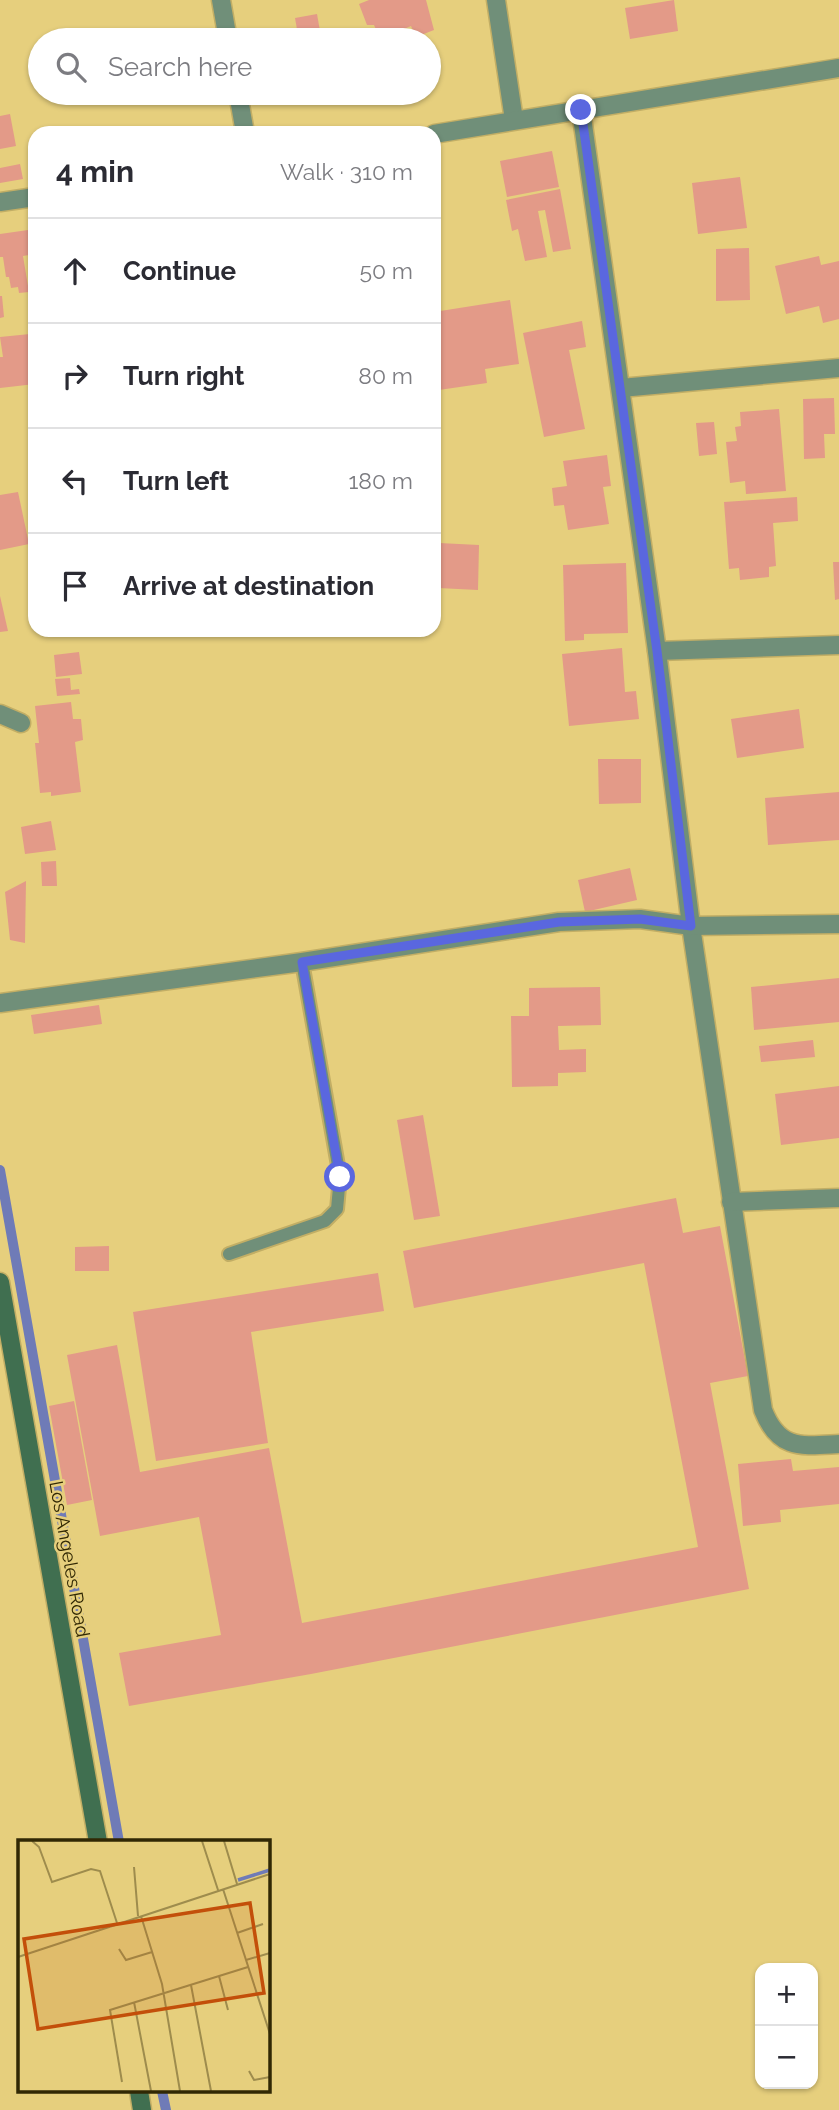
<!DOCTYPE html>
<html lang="en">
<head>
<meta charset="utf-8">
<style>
	:root { --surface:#fff; --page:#f2f2f3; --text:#2b2b33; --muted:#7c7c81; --line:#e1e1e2 }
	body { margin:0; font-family:Raleway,sans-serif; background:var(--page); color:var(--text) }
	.controls { position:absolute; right:21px; bottom:21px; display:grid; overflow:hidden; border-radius:14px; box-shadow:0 2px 5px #0004 }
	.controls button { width:63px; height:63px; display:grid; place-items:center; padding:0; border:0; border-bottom:2px solid var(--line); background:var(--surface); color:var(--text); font:35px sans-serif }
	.stop { position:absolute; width:21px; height:21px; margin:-16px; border:5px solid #5a67df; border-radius:50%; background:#fff }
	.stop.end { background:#5a67df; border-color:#fff; box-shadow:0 2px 7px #0008 }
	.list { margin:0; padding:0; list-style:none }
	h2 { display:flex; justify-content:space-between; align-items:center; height:91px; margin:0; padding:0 28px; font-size:30px }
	h2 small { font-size:23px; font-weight:400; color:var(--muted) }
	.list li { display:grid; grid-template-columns:46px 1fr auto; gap:21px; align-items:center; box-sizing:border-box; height:105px; padding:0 28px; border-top:2px solid var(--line) }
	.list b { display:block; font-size:26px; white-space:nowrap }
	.list em { font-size:23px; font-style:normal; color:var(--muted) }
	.icon { flex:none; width:38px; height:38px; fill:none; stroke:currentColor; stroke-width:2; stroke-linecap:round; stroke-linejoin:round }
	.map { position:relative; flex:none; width:839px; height:2110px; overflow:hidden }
	.search { position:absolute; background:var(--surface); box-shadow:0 2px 5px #0004; left:28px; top:28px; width:413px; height:77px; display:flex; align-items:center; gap:18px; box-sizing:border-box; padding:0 24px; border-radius:38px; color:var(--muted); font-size:26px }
	.panel { position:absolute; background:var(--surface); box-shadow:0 2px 5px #0004; left:28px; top:126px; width:413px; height:511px; border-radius:21px }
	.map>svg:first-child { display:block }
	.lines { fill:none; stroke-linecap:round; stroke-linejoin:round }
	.stream { stroke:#6f7bb7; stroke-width:10 }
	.building { fill:#e39a88 }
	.lane-casing { stroke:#c2ae65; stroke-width:16 }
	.street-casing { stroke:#c2ae65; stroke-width:21 }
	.secondary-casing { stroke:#c2ae65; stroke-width:21 }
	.lane { stroke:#708f79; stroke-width:12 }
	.street { stroke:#708f79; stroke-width:18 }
	.secondary { stroke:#406f50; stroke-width:18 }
	.route { stroke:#5a67df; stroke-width:9 }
	.labels { text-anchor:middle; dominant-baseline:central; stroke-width:5; stroke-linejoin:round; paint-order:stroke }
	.street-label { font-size:19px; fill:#312804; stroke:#e6cf7d }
	.inset-river { fill:none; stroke:#6f7bb7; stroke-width:3.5 }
	.inset-road { fill:none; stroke:#9e8c4d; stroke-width:2 }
	.view { fill:#c34f0a; fill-opacity:0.15; stroke:#c34f0a; stroke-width:3.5 }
	.inset-edge { fill:none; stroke:#312804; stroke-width:3.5 }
</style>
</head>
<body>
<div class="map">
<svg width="839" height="2110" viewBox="0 0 839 2110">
	<rect width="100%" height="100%" fill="#e6cf7d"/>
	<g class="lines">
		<g class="stream">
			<polyline points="0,1170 119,1842"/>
			<polyline points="162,2091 166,2110"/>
		</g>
	</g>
	<g class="building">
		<polygon points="369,0 426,0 434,30 416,37 411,26 380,39 374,25 367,25 359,4"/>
		<polygon points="674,0 678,31 630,39 625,8"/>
		<polygon points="317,14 320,31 298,35 295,18"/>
		<polygon points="10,114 16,146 0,149 0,116"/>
		<polygon points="552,151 559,187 507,197 500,161"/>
		<polygon points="20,164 23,179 0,183 0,168"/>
		<polygon points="35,165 35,178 31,179 28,166"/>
		<polygon points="740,177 747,228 698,234 692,183"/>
		<polygon points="560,189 571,249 553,252 545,210 538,211 547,257 525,261 518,229 512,231 506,200"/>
		<polygon points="35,229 35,254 23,256 29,292 19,293 18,287 11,288 9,277 6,277 3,257 0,257 0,234"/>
		<polygon points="749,248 750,300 716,301 716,249"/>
		<polygon points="819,256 821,265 839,261 839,319 823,323 819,306 786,314 775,266"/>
		<polygon points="0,296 2,296 4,317 0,318"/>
		<polygon points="510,300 519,364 485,369 487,383 439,390 434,354 434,312"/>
		<polygon points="582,321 586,347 569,350 585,429 544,437 523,333"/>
		<polygon points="30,334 35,384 0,388 0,357 3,357 0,337"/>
		<polygon points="834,398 835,434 824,434 825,458 804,459 803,399"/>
		<polygon points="779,409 786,491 746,494 745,481 730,483 726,442 737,441 735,427 741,426 740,412"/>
		<polygon points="714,422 717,454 699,456 696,423"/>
		<polygon points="607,455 611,486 603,487 609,524 568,530 564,505 554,506 552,488 567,486 563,461"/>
		<polygon points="18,492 29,544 0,550 0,495"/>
		<polygon points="797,497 798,521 773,523 776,566 769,567 769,577 740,580 739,568 729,569 724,502"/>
		<polygon points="35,499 35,519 33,519 31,500"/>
		<polygon points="439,543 479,545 478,590 438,588"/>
		<polygon points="833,562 839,562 839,599 835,600"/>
		<polygon points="626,563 628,633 584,634 584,640 565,641 563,565"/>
		<polygon points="0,596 8,631 0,632"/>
		<polygon points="622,648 625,692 636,691 639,719 569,726 562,654"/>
		<polygon points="79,652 82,674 56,677 54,655"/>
		<polygon points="70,678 71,690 79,689 80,694 57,696 55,679"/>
		<polygon points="71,702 73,719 81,719 83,740 75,742 81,792 51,796 51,792 40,793 35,743 39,743 35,706"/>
		<polygon points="799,709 804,748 737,758 731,719"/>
		<polygon points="598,759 641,759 641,803 599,804"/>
		<polygon points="839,792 839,840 768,845 765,798"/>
		<polygon points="51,821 56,850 25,854 21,827"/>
		<polygon points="56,861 57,886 42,886 41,862"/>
		<polygon points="630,868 637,900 585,912 578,880"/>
		<polygon points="26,881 25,943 10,940 5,892"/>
		<polygon points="839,978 839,1022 754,1030 751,987"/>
		<polygon points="600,987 601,1025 558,1026 559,1050 586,1049 586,1072 558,1073 558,1086 512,1087 511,1016 529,1016 529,988"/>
		<polygon points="99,1005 102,1024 34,1034 31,1015"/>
		<polygon points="813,1040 815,1057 761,1062 759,1046"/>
		<polygon points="839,1086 839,1138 781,1145 775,1094"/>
		<polygon points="423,1115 440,1216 414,1220 397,1120"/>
		<polygon points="676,1198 683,1233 720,1226 748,1376 710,1383 749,1589 311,1674 129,1706 119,1653 221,1635 199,1517 100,1536 67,1355 117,1345 140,1472 269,1448 302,1623 698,1547 644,1263 414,1308 403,1251"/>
		<polygon points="109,1246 109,1271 75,1271 75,1247"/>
		<polygon points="378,1273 384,1311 251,1332 268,1443 156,1461 133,1312"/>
		<polygon points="74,1401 92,1500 67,1505 49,1406"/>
		<polygon points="791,1459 793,1471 839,1467 839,1504 780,1510 781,1522 743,1526 738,1464"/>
	</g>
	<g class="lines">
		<g class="lane-casing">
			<polyline id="lane" points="229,1254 325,1221 337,1209 340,1177 302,962"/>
		</g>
		<g class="street-casing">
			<g id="street">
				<polyline points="221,0 228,40"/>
				<polyline points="496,0 514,120"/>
				<polyline points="238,93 245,133"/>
				<path d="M581,110L657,651L691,926L763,1410C779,1451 802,1446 839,1444"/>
				<polyline points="434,134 839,68"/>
				<polyline points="0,202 35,197"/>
				<polyline points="621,388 839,368"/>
				<polyline points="657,651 839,645"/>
				<polyline points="0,714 21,723"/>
				<polyline points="0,1003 302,962 559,922 640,919 691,926 839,924"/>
				<polyline points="731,1202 839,1198"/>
			</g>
		</g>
		<g class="secondary-casing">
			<g id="secondary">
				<polyline points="0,1282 98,1842"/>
				<polyline points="139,2091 142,2110"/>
			</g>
		</g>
		<use href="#lane" class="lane"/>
		<use href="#street" class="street"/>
		<use href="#secondary" class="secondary"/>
	</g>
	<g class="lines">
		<polyline class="route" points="340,1177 302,962 559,922 640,919 691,926 657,651 581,110"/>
	</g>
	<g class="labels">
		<g class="street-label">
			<text transform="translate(70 1559) rotate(80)">Los Angeles Road</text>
		</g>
	</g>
	<g transform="translate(18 1840)">
		<rect width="252" height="252" fill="#e6cf7d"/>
		<path class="inset-river" d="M220,40L252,30"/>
		<path class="inset-road" d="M14,1L21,7L34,42L73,29L82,31L99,83M184,1L200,50M206,1L219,44M116,27L120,76M205,49L252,194M123,76L144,144L162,251M219,93L245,84M101,109L108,120L134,112M0,117L252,34M228,120L252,113M201,136L210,170M173,145L193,251M116,162L133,251M231,231L236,240L252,237M104,242L92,170L230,127"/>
		<path class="view" d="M232,63L246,153L20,189L6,99Z"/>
		<rect width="252" height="252" class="inset-edge"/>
	</g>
</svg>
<div class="controls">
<button>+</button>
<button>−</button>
</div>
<div class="stop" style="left:340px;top:1177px"></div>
<div class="stop end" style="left:581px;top:110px"></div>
<div class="search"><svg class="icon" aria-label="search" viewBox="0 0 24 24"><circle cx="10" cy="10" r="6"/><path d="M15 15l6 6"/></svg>Search here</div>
<section class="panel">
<h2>4 min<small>Walk · 310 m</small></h2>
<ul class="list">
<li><svg class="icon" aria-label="ahead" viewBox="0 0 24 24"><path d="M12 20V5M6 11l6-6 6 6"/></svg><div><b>Continue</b></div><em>50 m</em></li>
<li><svg class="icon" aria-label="right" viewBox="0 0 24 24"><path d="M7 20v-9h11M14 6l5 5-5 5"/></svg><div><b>Turn right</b></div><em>80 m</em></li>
<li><svg class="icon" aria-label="left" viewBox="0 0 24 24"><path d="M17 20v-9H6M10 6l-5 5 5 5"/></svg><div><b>Turn left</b></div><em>180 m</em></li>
<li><svg class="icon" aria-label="arrive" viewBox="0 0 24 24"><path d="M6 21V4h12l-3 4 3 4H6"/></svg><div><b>Arrive at destination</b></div></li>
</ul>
</section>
</div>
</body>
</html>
